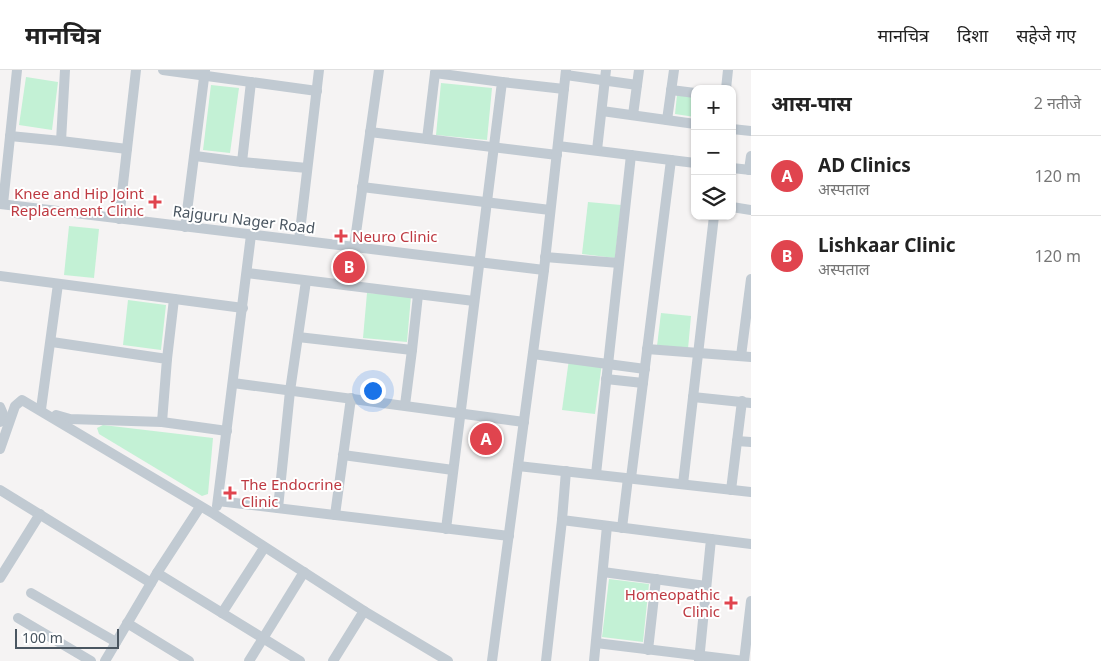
<!DOCTYPE html>
<html lang="hi">
<head>
<meta charset="utf-8">
<style>
	:root { --surface:#fff; --page:#f6f6f6; --text:#222; --muted:#767676; --line:#e0e0e0; --accent:#111827 }
	body { margin:0; font-family:"Noto Sans","Noto Sans Devanagari",sans-serif; background:var(--page); color:var(--text) }
	.controls { position:absolute; right:15px; top:15px; display:grid; overflow:hidden; border-radius:10px; box-shadow:0 1px 4px #0004 }
	.controls button { width:45px; height:45px; display:grid; place-items:center; padding:0; border:0; border-bottom:1px solid var(--line); background:var(--surface); color:var(--text); font:25px sans-serif }
	.scale { position:absolute; left:15px; bottom:12px; width:104px; box-sizing:border-box; padding-left:5px; border:2px solid #4a5661; border-top:0; font-size:14px; line-height:18px; white-space:nowrap; color:#4a5661; -webkit-text-stroke:4px #fff; paint-order:stroke }
	.you { position:absolute; left:372px; top:320px; width:18px; height:18px; margin:-12px; border:4px solid #fff; border-radius:50%; background:#1a73e8; box-shadow:0 0 0 8px #1a73e833 }
	.badge { display:grid; place-items:center; width:32px; height:32px; border-radius:50%; background:var(--accent); color:#fff; font-size:16px; font-weight:700 }
	.pin { position:absolute; translate:-50% -50%; border:2px solid #fff; box-shadow:0 1px 5px #0006 }
	.list { margin:0; padding:0; list-style:none }
	h2 { display:flex; justify-content:space-between; align-items:center; height:65px; margin:0; padding:0 20px; font-size:21px }
	h2 small { font-size:16px; font-weight:400; color:var(--muted) }
	.list li { display:grid; grid-template-columns:32px 1fr auto; gap:15px; align-items:center; box-sizing:border-box; height:80px; padding:0 20px; border-top:1px solid var(--line) }
	.list b { display:block; font-size:19px; white-space:nowrap }
	.list p { margin:0; font-size:16px; white-space:nowrap; color:var(--muted) }
	.list em { font-size:16px; font-style:normal; color:var(--muted) }
	.icon { flex:none; width:28px; height:28px; fill:none; stroke:currentColor; stroke-width:2; stroke-linecap:round; stroke-linejoin:round }
	.map { position:relative; flex:none; width:751px; height:591px; overflow:hidden }
	header { display:flex; align-items:center; gap:30px; box-sizing:border-box; height:70px; padding:0 25px; background:var(--surface); border-bottom:1px solid var(--line) }
	header strong { font-size:24px }
	nav { display:flex; gap:28px; margin-inline-start:auto; font-size:18px }
	main { display:flex }
	aside { flex:1; background:var(--surface) }
	.map>svg:first-child { display:block }
	.green { fill:#c3f1d5 }
	.lines { fill:none; stroke-linecap:round; stroke-linejoin:round }
	.minor { stroke:#c1cad2; stroke-width:10 }
	.health-dot { fill:#e0444e; stroke:#fff; stroke-width:2 }
	.labels { text-anchor:middle; dominant-baseline:central; stroke-width:4; stroke-linejoin:round; paint-order:stroke }
	.health-label { font-size:15px; fill:#be3a42; stroke:#fff; text-anchor:end }
	.street-label { font-size:15px; fill:#4a5661; stroke:#fff }
</style>
</head>
<body>
<header>
<strong>मानचित्र</strong>
<nav><a>मानचित्र</a><a>दिशा</a><a>सहेजे गए</a></nav>
</header>
<main>
<div class="map">
<svg width="751" height="591" viewBox="0 0 751 591">
	<rect width="100%" height="100%" fill="#f5f3f3"/>
	<g class="green">
		<polygon points="26,7 58,12 52,60 19,55"/>
		<polygon points="441,13 492,18 487,70 436,65"/>
		<polygon points="211,15 239,18 230,83 203,80"/>
		<polygon points="677,25 695,27 695,47 675,44"/>
		<polygon points="588,132 621,135 615,188 582,184"/>
		<polygon points="69,156 99,159 94,208 64,205"/>
		<polygon points="367,223 411,226 407,272 363,268"/>
		<polygon points="128,230 166,235 161,280 123,275"/>
		<polygon points="661,243 691,246 688,279 657,276"/>
		<polygon points="569,289 602,293 595,344 562,340"/>
		<polygon points="103,355 213,368 208,424 202,426 99,364 97,358"/>
		<polygon points="609,509 649,514 643,572 602,567"/>
	</g>
	<g class="lines">
		<g class="minor">
			<polyline points="163,0 317,21"/>
			<polyline points="436,0 435,3 502,12 446,459"/>
			<polyline points="566,5 637,15"/>
			<polyline points="502,12 564,19"/>
			<polyline points="726,19 728,0"/>
			<polyline points="671,20 695,23"/>
			<polyline points="602,41 695,54"/>
			<polyline points="633,45 639,0"/>
			<polyline points="667,50 674,0"/>
			<polyline points="732,59 751,61"/>
			<polyline points="370,62 557,85"/>
			<polyline points="10,66 61,71 65,0"/>
			<polyline points="427,69 435,3"/>
			<polyline points="61,71 127,79"/>
			<polyline points="558,76 695,93"/>
			<polyline points="597,80 606,0"/>
			<polyline points="195,86 242,92 251,12"/>
			<polyline points="242,92 307,98"/>
			<polyline points="732,98 751,100"/>
			<polyline points="749,100 751,86"/>
			<polyline points="362,117 550,140"/>
			<polyline points="0,134 544,200"/>
			<polyline points="3,134 17,0"/>
			<polyline points="732,137 751,140"/>
			<polyline points="119,149 136,0"/>
			<polyline points="185,157 205,0"/>
			<polyline points="299,170 319,0"/>
			<polyline points="354,177 379,0"/>
			<polyline points="545,187 619,193"/>
			<polyline points="247,203 474,231"/>
			<polyline points="0,206 243,238"/>
			<polyline points="298,267 412,280 418,225"/>
			<polyline points="52,272 167,289 162,352 70,349 56,345"/>
			<polyline points="647,279 751,287"/>
			<polyline points="533,284 645,299"/>
			<polyline points="741,286 751,209"/>
			<polyline points="167,289 174,229"/>
			<polyline points="606,309 643,313"/>
			<polyline points="233,313 524,352"/>
			<polyline points="693,327 751,333"/>
			<polyline points="405,335 412,280"/>
			<polyline points="0,337 3,344 0,352"/>
			<polyline points="41,339 58,214"/>
			<polyline points="162,352 227,361"/>
			<polyline points="737,371 751,372"/>
			<polyline points="0,379 15,336 22,330 214,444 364,541 448,591"/>
			<polyline points="343,385 453,400"/>
			<polyline points="518,396 751,422"/>
			<polyline points="566,401 562,450 711,469 699,591"/>
			<polyline points="596,404 631,85"/>
			<polyline points="631,408 671,90"/>
			<polyline points="683,414 714,146"/>
			<polyline points="0,420 151,513"/>
			<polyline points="731,420 742,331"/>
			<polyline points="218,431 509,466"/>
			<polyline points="217,436 251,165"/>
			<polyline points="278,438 290,321 306,211"/>
			<polyline points="335,445 351,328"/>
			<polyline points="622,458 628,408"/>
			<polyline points="711,469 751,474"/>
			<polyline points="603,502 706,516"/>
			<polyline points="157,503 300,591"/>
			<polyline points="0,508 40,444"/>
			<polyline points="31,523 116,572"/>
			<polyline points="222,543 264,478"/>
			<polyline points="18,548 91,591"/>
			<polyline points="127,553 189,591"/>
			<polyline points="596,573 744,591"/>
			<polyline points="648,580 656,509"/>
			<polyline points="105,591 157,503 200,437"/>
			<polyline points="249,591 304,502"/>
			<polyline points="333,591 364,541"/>
			<polyline points="492,591 544,200 566,0"/>
			<polyline points="546,591 562,450"/>
			<polyline points="594,591 607,456"/>
			<polyline points="744,591 751,531"/>
		</g>
	</g>
	<g class="health-dot">
		<path d="M152.5 124.5h5v5h5v5h-5v5h-5v-5h-5v-5h5z"/>
		<path d="M338.5 158.5h5v5h5v5h-5v5h-5v-5h-5v-5h5z"/>
		<path d="M227.5 415.5h5v5h5v5h-5v5h-5v-5h-5v-5h5z"/>
		<path d="M728.5 525.5h5v5h5v5h-5v5h-5v-5h-5v-5h5z"/>
	</g>
	<g class="labels">
		<g class="health-label">
			<text x="144" y="123">Knee and Hip Joint<tspan x="144" dy="17">Replacement Clinic</tspan></text>
			<text x="352" y="166" text-anchor="start">Neuro Clinic</text>
			<text x="241" y="414" text-anchor="start">The Endocrine<tspan x="241" dy="17">Clinic</tspan></text>
			<text x="720" y="524">Homeopathic<tspan x="720" dy="17">Clinic</tspan></text>
		</g>
		<g class="street-label">
			<text transform="translate(244 149) rotate(7)">Rajguru Nager Road</text>
		</g>
	</g>
</svg>
<div class="controls">
<button>+</button>
<button>−</button>
<button><svg class="icon" aria-label="layers" viewBox="0 0 24 24"><path d="M12 4l9 5-9 5-9-5zM3 14l9 5 9-5"/></svg></button>
</div>
<div class="scale">100 m</div>
<div class="you"></div>
<div class="pin badge" style="left:486px;top:369px;background:#e0444e">A</div>
<div class="pin badge" style="left:349px;top:197px;background:#e0444e">B</div>
</div>
<aside>
<h2>आस-पास<small>2 नतीजे</small></h2>
<ul class="list">
<li><span class="badge" style="background:#e0444e">A</span><div><b>AD Clinics</b><p>अस्पताल</p></div><em>120 m</em></li>
<li><span class="badge" style="background:#e0444e">B</span><div><b>Lishkaar Clinic</b><p>अस्पताल</p></div><em>120 m</em></li>
</ul>
</aside>
</main>
</body>
</html>
